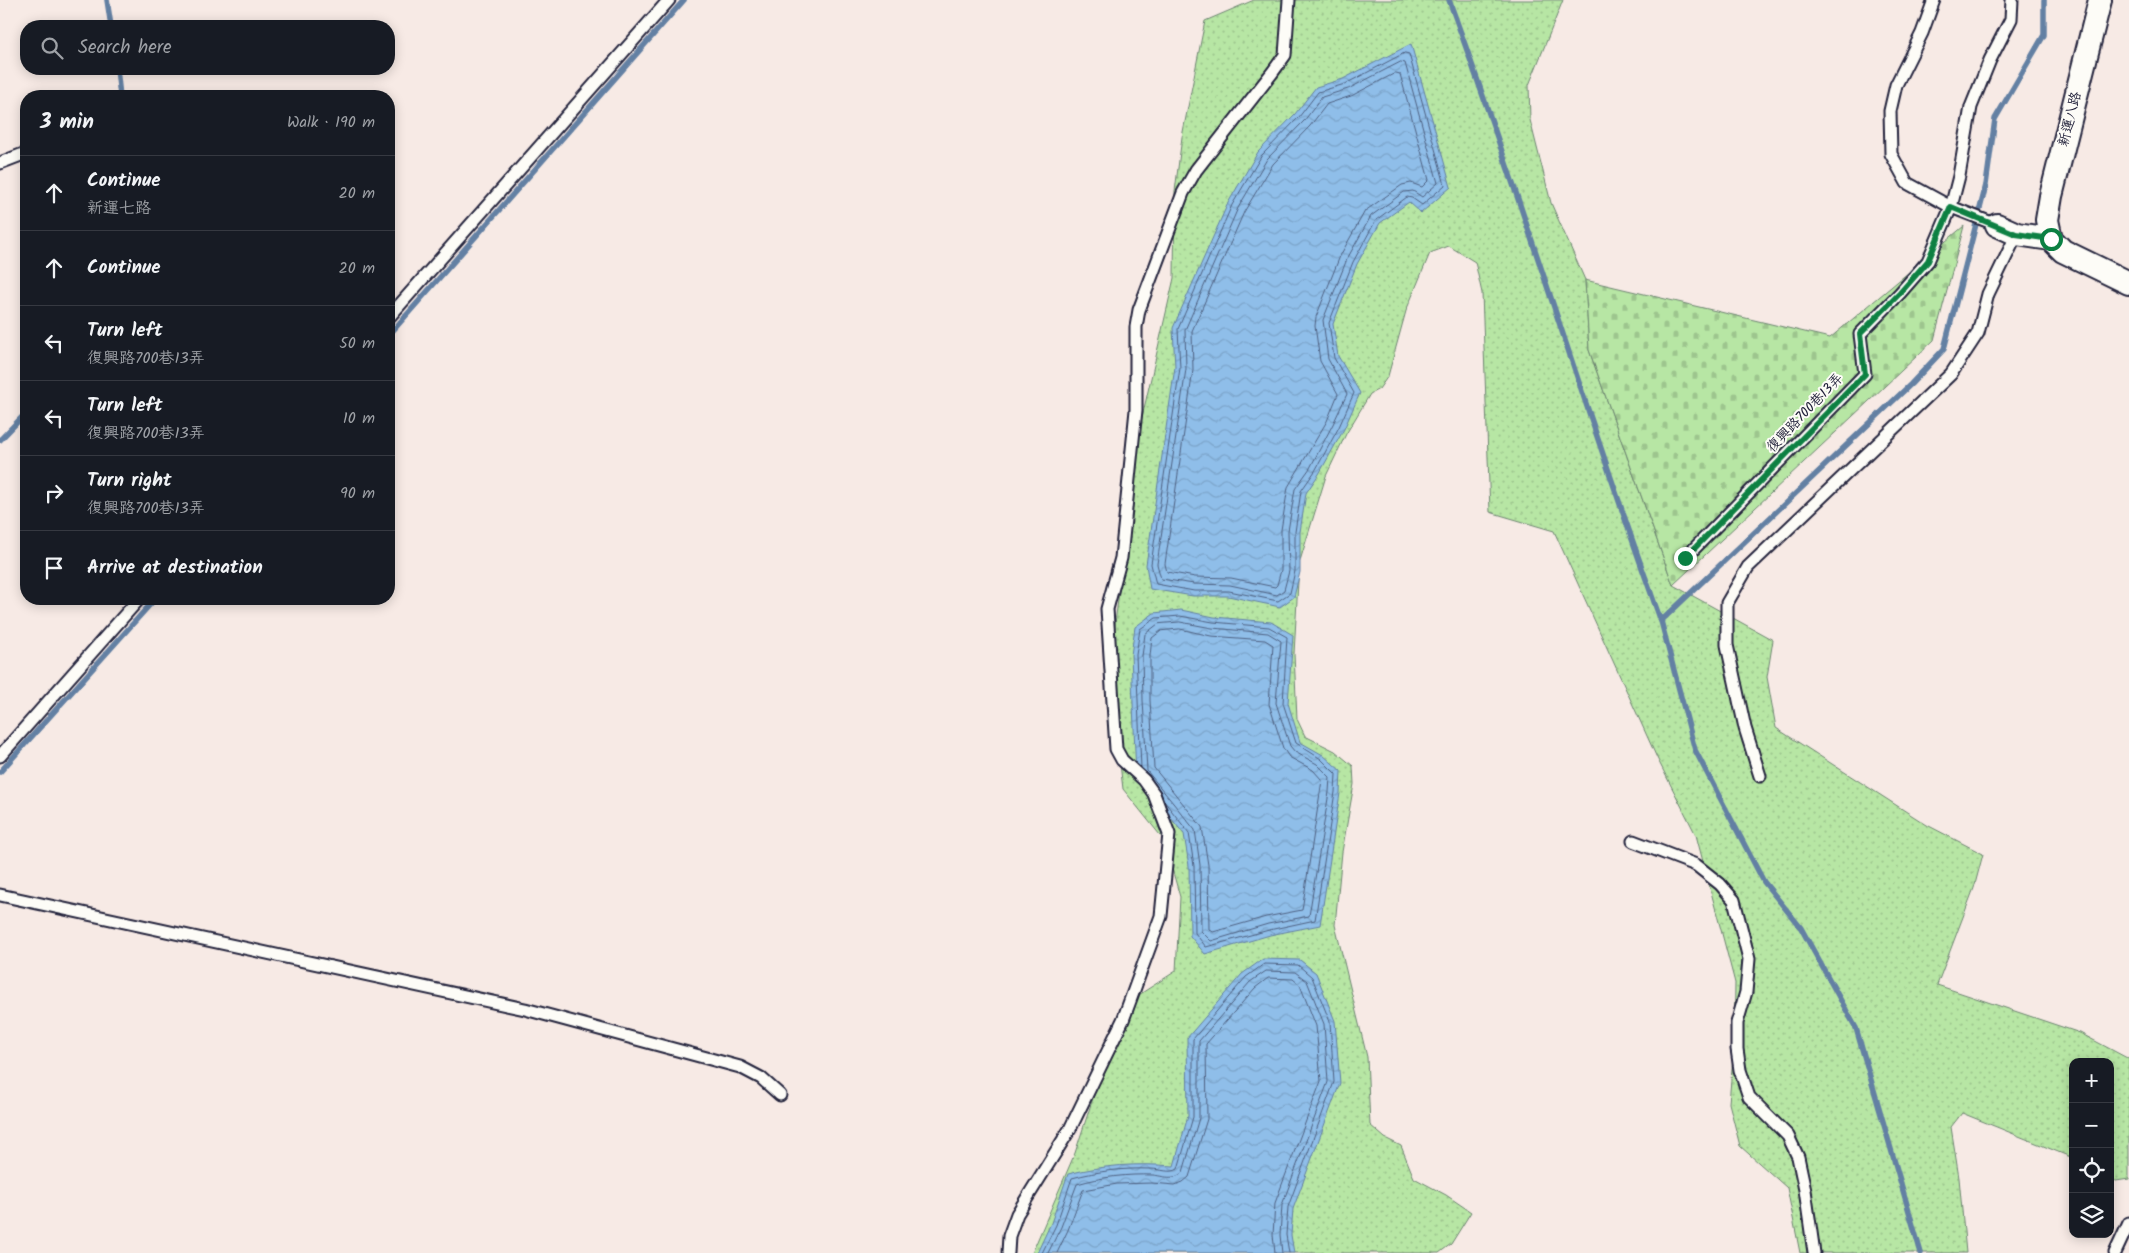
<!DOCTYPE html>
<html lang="en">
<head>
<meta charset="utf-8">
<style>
	:root { --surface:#171b24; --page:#20242c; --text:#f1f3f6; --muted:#9ea1a6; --line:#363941 }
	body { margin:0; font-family:Kalam,"LXGW WenKai TC",sans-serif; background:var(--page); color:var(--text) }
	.controls { position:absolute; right:15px; bottom:15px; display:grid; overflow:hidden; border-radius:10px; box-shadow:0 2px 12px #0003 }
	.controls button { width:45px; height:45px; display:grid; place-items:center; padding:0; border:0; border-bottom:1px solid var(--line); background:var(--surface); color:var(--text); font:25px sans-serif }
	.stop { position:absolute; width:15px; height:15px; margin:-11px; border:4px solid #0b8043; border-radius:50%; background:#fff }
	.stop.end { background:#0b8043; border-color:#fff; box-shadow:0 1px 5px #0008 }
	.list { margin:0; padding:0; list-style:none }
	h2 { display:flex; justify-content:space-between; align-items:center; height:65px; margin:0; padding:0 20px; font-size:21px }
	h2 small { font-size:16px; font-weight:400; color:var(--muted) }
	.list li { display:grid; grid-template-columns:32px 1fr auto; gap:15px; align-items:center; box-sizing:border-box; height:75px; padding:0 20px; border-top:1px solid var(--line) }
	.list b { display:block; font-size:19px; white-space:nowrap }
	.list p { margin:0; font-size:16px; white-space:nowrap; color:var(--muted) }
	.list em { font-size:16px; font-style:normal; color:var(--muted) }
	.icon { flex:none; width:28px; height:28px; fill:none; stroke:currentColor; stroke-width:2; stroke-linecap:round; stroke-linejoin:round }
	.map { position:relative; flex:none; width:2129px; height:1253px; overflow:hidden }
	.search { position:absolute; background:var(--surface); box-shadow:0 2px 12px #0003; left:20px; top:20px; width:375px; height:55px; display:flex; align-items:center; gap:12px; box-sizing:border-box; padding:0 18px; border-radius:20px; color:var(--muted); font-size:19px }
	.panel { position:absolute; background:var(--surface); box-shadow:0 2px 12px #0003; left:20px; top:90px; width:375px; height:515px; border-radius:20px }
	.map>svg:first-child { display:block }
	.grass { fill:url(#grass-dots); stroke:#6c8470 }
	.cemetery { fill:url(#cemetery-stones); stroke:#6c8470 }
	.water { fill:url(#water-waves); stroke:#6380a3 }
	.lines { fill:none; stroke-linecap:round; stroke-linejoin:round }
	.shore { stroke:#4e6081; stroke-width:1 }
	.stream { stroke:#6380a3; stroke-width:5.5 }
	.service-casing { stroke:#22223b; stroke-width:15 }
	.minor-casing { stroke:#22223b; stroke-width:26 }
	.service { stroke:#fdfcf7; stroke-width:11 }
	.minor { stroke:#fdfcf7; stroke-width:22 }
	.route { stroke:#0b8043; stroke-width:6 }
	.labels { text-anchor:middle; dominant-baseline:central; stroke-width:4; stroke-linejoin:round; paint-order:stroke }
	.street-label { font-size:14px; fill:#22223b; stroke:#fdfcf7 }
</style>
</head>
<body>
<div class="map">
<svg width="2129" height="1253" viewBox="0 0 2129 1253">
	<defs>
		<pattern id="grass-dots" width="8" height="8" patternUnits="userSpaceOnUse" patternTransform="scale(1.25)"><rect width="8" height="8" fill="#b7e6a4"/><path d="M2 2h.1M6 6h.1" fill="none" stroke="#9dc58e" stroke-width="1.8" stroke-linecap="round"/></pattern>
		<pattern id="cemetery-stones" width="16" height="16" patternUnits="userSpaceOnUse" patternTransform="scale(1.25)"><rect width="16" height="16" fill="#b7e6a4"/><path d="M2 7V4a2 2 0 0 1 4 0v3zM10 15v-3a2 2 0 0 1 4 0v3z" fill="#9dc58e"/></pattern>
		<pattern id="water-waves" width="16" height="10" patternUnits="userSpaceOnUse" patternTransform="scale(1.25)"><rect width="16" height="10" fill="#8fbee9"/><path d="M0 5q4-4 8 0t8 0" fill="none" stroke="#7ba3c9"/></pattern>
	</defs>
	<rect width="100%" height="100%" fill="#f7eae5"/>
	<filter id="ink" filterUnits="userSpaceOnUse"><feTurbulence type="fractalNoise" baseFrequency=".02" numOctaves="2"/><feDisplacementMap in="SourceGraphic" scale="10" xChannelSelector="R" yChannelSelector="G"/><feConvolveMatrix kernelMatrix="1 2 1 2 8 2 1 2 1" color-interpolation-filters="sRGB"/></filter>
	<g filter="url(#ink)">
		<polygon class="grass" points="1254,0 1563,0 1529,85 1530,120 1551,203 1585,280 1589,350 1673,585 1773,640 1767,677 1776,728 1927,825 1983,854 1974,888 1937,985 2080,1033 2129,1059 2129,1179 2116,1181 2110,1178 2110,1062 2073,1062 2073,1158 1962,1113 1951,1127 1959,1178 1966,1253 1800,1253 1787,1188 1740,1146 1729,1103 1734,1045 1735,983 1696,835 1657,758 1554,531 1490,512 1482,293 1475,262 1449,246 1430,253 1406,311 1388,376 1379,389 1370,394 1346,434 1326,476 1299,564 1294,654 1297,719 1305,736 1335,751 1353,766 1354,784 1342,852 1335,925 1367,1057 1370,1125 1385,1138 1401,1146 1414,1178 1446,1195 1471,1212 1451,1244 1439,1253 1032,1253 1075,1153 1115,1031 1137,996 1176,971 1180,897 1164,840 1123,789 1109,671 1140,426 1174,278 1175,191 1182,137 1205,21"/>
		<polygon class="cemetery" points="1964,226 1934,340 1673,585 1589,350 1585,280 1830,338"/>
		<g class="water">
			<polygon points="1411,44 1451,187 1421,213 1409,202 1380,223 1357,264 1333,324 1338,356 1360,393 1344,429 1319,474 1306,493 1300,532 1300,572 1294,597 1280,607 1228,596 1193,596 1150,589 1146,565 1175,367 1173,328 1228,203 1258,152 1295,114 1316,87 1343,79"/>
			<polygon points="1181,610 1214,617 1271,622 1293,635 1288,703 1300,742 1323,755 1341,771 1340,793 1320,925 1270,935 1205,954 1190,936 1189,866 1184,834 1136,776 1131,655 1135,627 1154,613"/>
			<path d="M1263,959L1300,960L1316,973L1335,1021L1340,1083L1293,1209L1291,1235L1294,1253H1037L1051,1223L1068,1174C1104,1165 1137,1163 1174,1166L1188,1116L1187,1038L1242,974Z"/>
		</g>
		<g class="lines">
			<g class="shore">
				<polygon points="1405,53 1409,54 1445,185 1422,205 1412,198 1407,197 1376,220 1353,262 1329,323 1334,358 1354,393 1339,427 1315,471 1301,491 1295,532 1295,571 1290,593 1278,601 1229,591 1194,591 1156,584 1151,564 1180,368 1178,329 1232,205 1262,155 1299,117 1318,92 1345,84"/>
				<polygon points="1401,62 1405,63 1438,183 1422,197 1413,191 1404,192 1371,216 1347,259 1323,320 1328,359 1347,394 1333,424 1310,468 1295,489 1288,531 1289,571 1284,590 1277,595 1230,585 1194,584 1161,579 1157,564 1186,369 1185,330 1238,208 1267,159 1304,121 1322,97 1348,89"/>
				<polygon points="1396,73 1400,74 1429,180 1422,187 1411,183 1402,185 1365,211 1340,256 1316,317 1315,326 1320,361 1338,394 1327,421 1288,487 1281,530 1281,570 1277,585 1275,587 1231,578 1195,577 1167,572 1165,564 1193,370 1192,331 1244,212 1273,164 1310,126 1327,104 1351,96"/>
				<polygon points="1180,622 1212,628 1268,633 1281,641 1276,703 1290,746 1295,752 1317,764 1330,777 1329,792 1309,916 1268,924 1211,941 1201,931 1200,865 1195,830 1147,771 1143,700 1142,656 1145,634 1158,624"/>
				<polygon points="1180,629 1211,636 1265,640 1273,645 1269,704 1283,748 1289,757 1313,770 1322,780 1302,910 1266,917 1213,932 1209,929 1208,865 1202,827 1154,768 1150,700 1150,656 1152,638 1161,631"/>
				<polyline points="1141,768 1136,655 1140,629 1156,618 1180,616 1213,622 1269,627 1287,637 1283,703 1296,743 1321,759 1336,774 1335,792 1315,920 1269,930 1206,947 1195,933 1194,866 1189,833 1164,801"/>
				<path d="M1042,1253L1056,1225L1072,1178C1098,1171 1124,1168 1151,1169C1160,1169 1171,1174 1178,1169L1193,1117V1039L1246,977L1264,964L1298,965L1312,977L1330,1022L1334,1082L1288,1207L1286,1235L1289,1253"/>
				<path d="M1048,1253L1061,1227L1077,1184C1101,1177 1128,1174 1153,1175C1163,1176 1174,1181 1183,1172L1199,1118V1041L1250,982L1266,971L1295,972L1307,981L1324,1024L1328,1082L1282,1205L1280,1235L1282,1253"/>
				<polyline points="1057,1253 1068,1230 1083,1190 1117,1184 1152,1183 1175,1185 1183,1182 1189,1177 1207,1119 1206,1044 1255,988 1268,978 1293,979 1300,985 1316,1026 1321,1081 1275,1203 1273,1235 1275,1253"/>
			</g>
			<g class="stream">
				<polyline points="107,0 111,26"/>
				<path d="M1449,0C1524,205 1586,415 1661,621"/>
				<polyline points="117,69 120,96"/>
				<polyline points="389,335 684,0"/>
				<polyline points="0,440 26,413"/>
				<polyline points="0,772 155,599"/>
				<polyline points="1921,1253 1856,1028 1801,928 1764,882 1695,750 1661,621 1911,384 1944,349 1986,185 1995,119 2044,35 2044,0"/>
			</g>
			<g class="service-casing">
				<g id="service">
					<polyline points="1934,0 1922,33 1896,85 1890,111 1891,154 1907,183 1951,207 1997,225"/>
					<polyline points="0,163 26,153"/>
					<polyline points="389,317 669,0"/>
					<polyline points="1685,558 1865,374 1860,334 1900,293 1928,261 1951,207 1959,176 1971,107 1990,60 2011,19 2012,0"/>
					<polyline points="0,756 139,599"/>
					<polyline points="1760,776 1745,728 1727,645 1727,603 1748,567 1951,374 1978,333 1988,294 2017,234"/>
					<polyline points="1633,841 1696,865 1720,884 1734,900 1749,959 1746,992 1737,1023 1737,1049 1740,1070 1749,1097 1788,1136 1798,1157 1805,1190 1814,1253"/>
					<polyline points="0,895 525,1009 740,1067 761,1078 780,1095"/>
					<polyline points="1008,1253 1009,1236 1017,1214 1070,1129 1123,1020 1161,916 1169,834 1154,794 1144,780 1122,760 1116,749 1107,609 1121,558 1136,410 1136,327 1139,310 1183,193 1196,170 1272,73 1285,55 1289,0"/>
					<polyline points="2115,1253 2129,1223"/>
				</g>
			</g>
			<g class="minor-casing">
				<g id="minor">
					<polyline points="1997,225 2017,234 2051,239 2063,251 2129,283"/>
					<polyline points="2051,239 2047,220 2051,196 2100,0"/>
				</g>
			</g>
			<use href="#service" class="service"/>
			<use href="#minor" class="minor"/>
		</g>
	</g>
	<g class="lines" filter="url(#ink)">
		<polyline class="route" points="1685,558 1865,374 1860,334 1900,293 1928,261 1951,207 2016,234 2051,239"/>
	</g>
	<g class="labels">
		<g class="street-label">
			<text transform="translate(2070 119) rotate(-76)">新運八路</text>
			<text transform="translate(1805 413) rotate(-46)">復興路700巷13弄</text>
		</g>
	</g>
</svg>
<div class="controls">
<button>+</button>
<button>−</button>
<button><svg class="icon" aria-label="locate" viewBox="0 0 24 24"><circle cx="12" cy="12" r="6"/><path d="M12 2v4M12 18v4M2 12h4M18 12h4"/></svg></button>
<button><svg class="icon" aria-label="layers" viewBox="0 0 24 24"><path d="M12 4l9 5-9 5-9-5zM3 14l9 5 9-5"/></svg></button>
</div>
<div class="stop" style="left:2051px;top:239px"></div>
<div class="stop end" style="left:1685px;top:558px"></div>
<div class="search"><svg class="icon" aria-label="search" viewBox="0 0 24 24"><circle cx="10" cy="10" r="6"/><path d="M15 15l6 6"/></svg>Search here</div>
<section class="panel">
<h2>3 min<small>Walk · 190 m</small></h2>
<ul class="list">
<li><svg class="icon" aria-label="ahead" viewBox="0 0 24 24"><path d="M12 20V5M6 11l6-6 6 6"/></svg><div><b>Continue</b><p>新運七路</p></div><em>20 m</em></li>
<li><svg class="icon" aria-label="ahead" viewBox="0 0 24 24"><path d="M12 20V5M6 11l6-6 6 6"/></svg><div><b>Continue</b></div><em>20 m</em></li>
<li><svg class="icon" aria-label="left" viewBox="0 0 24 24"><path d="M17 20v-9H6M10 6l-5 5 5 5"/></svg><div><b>Turn left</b><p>復興路700巷13弄</p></div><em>50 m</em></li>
<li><svg class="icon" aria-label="left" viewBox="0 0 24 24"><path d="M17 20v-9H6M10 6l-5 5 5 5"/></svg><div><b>Turn left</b><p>復興路700巷13弄</p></div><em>10 m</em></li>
<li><svg class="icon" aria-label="right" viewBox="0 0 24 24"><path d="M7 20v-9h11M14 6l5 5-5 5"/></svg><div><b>Turn right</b><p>復興路700巷13弄</p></div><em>90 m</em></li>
<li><svg class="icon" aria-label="arrive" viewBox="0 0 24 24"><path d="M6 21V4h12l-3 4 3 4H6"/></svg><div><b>Arrive at destination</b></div></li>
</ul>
</section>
</div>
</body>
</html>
